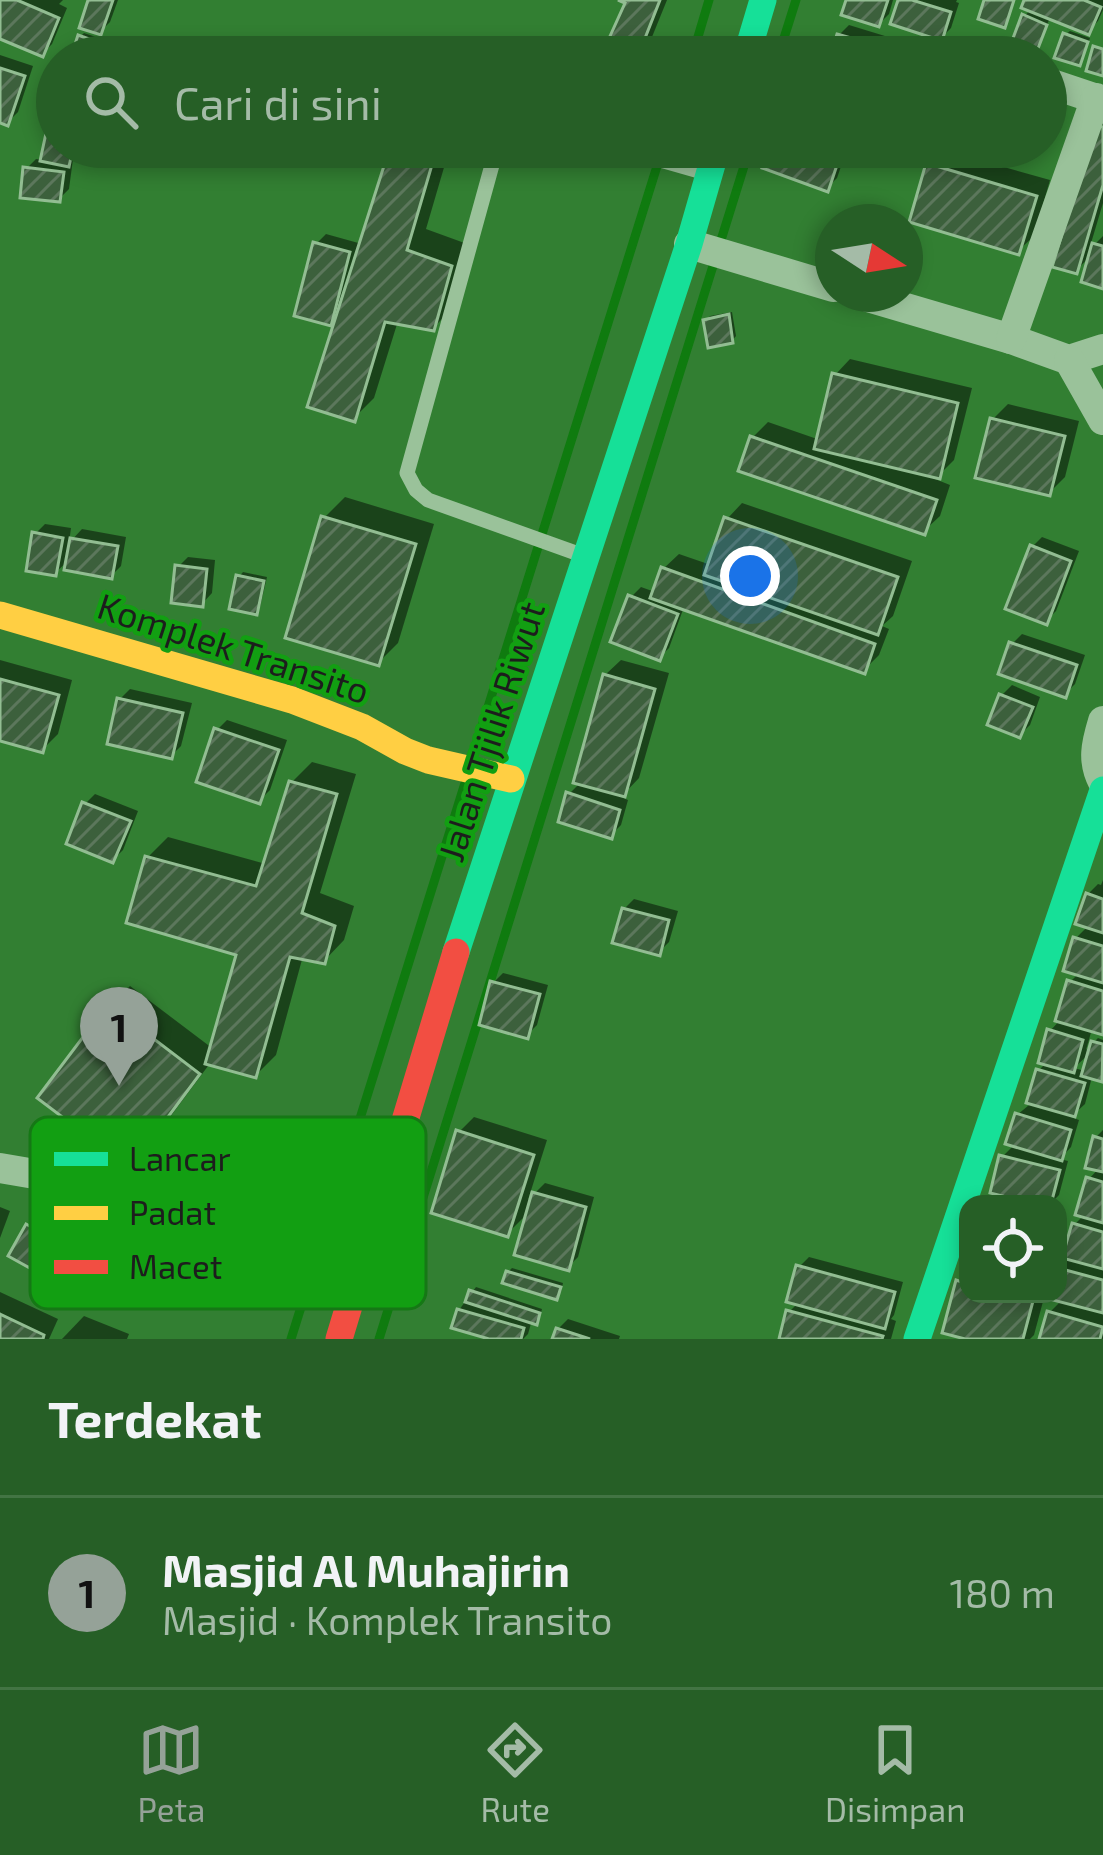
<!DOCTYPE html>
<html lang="id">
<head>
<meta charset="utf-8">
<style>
	:root { --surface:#265f26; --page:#2e652e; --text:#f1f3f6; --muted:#a4bba7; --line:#427443; --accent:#95a298 }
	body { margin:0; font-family:"Exo 2",sans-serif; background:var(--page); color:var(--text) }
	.controls { position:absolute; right:36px; bottom:36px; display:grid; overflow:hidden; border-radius:24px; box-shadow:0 6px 18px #0003 }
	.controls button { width:108px; height:108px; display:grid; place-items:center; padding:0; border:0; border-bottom:3px solid var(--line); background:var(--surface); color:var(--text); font:60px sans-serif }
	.compass { position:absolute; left:815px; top:204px; width:108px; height:108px; border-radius:50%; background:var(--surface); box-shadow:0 6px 18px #0003; rotate:102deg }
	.you { position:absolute; left:750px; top:576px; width:42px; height:42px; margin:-30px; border:9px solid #fff; border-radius:50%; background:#1a73e8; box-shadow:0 0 0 18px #1a73e833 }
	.badge { display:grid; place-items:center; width:78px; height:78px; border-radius:50%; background:var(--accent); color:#111; font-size:39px; font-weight:700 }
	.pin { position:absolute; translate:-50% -99px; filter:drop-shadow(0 3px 6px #0008) }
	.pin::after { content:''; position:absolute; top:63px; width:42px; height:36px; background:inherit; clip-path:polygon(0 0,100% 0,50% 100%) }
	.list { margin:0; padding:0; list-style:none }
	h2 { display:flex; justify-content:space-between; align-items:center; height:156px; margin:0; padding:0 48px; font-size:51px }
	h2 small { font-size:39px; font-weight:400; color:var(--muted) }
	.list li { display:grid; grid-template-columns:78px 1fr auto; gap:36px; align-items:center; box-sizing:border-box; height:192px; padding:0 48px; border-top:3px solid var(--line) }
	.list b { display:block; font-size:45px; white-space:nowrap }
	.list p { margin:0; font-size:39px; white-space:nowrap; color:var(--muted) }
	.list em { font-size:39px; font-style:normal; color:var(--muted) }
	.icon { flex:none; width:66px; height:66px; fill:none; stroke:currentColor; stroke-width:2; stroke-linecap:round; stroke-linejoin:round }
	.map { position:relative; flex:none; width:1103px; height:1339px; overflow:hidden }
	.search { position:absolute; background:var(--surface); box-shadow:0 6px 18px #0003; left:36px; right:36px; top:36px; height:132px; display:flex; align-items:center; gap:30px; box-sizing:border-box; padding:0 42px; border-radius:66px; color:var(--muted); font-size:45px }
	.sheet { height:348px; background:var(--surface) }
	nav { display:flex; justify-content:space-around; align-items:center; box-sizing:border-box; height:168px; border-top:3px solid var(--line); background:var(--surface); font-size:33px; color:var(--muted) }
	nav a { display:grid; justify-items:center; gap:6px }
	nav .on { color:var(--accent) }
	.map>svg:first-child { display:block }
	.shadow { fill:#0007; fill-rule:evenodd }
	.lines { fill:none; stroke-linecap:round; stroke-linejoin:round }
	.stream { stroke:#0f7b0f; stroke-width:9 }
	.building { fill:url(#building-hatch); stroke:#92bd92; stroke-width:3 }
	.lane { stroke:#9ac29a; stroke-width:15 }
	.street { stroke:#9ac29a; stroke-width:30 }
	.fast { stroke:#16e098; stroke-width:27 }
	.slow { stroke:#ffcf43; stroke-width:27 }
	.jam { stroke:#f24e42; stroke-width:27 }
	.labels { text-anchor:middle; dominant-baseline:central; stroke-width:9; stroke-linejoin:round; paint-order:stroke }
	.street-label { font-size:36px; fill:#1d1d1d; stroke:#129f12 }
	.key { fill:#129f12; stroke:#157815; stroke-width:3 }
	.key-label { font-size:33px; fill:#1d1d1d }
</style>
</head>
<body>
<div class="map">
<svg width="1103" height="1339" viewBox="0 0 1103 1339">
	<defs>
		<pattern id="building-hatch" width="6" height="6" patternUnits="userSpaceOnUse" patternTransform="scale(3)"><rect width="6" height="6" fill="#3c603c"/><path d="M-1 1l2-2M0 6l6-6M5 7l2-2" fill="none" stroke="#5c775c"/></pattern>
	</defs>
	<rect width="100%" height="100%" fill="#327f32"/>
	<g class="shadow">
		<polygon points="0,0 63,0 59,4 67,8 52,44 42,54 0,36"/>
		<polygon points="91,0 118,0 110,22 100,32"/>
		<polygon points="626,0 667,0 652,37 637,53"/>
		<polygon points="849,0 893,0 889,14 879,24"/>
		<polygon points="901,0 957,0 956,2 959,3 951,28 941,38"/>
		<polygon points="1027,0 1103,0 1103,10 1098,21 1088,31 1051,16 1036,48 1024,16 1032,9"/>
		<polygon points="849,25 898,40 893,57 833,57 839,35"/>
		<polygon points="1070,31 1090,38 1083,59 1079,63 1065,35"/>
		<polygon points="84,33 102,39 97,57 74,57 80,37"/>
		<polygon points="0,55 33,66 18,112 8,122 0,120"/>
		<polygon points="1046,91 1068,98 1059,130 1049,140 1046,139"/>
		<polygon points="57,100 57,147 79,147 73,159 69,189 59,199 26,169 36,159 44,160 50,125 57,119"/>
		<polygon points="1103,121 1103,203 1089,250 1103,236 1103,285 1092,254 1076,271 1056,265"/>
		<polygon points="393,147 450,147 426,229 470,245 454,307 433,328 398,321 374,398 354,418 340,312 330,322 316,244 326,234 362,244"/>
		<polygon points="773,147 841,147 847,149 837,178 827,188"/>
		<polygon points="944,150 1050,180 1034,236 1018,251 928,165"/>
		<polygon points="732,312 736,336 732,341 706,321 710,316"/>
		<polygon points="850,359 972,388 954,460 935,479 950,485 940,516 924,531 753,437 768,422 820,440 835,375"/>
		<polygon points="1008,404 1079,421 1065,477 1049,493 993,419"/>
		<polygon points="345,497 434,524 398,643 378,663 324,518"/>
		<polygon points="742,503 912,561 893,616 882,626 889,629 879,655 864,670 684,607 669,648 659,658 631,597 641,587 655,592 663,569 679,554 711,565 727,519"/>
		<polygon points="45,524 71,528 69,543 82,529 126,537 121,566 111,576 69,560 55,573 35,534"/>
		<polygon points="1042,537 1079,551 1056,611 1046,621 1032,547"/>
		<polygon points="188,557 215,560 212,593 202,604 178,567"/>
		<polygon points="243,572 267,577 260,607 256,611 239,577"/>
		<polygon points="1022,634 1085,655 1075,684 1065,694 1012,644"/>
		<polygon points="0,660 72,680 58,734 42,750 0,738"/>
		<polygon points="621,660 669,673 639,778 621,797 628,800 621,825 611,835 569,794 581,782 605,675"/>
		<polygon points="1012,685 1040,697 1030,725 1020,735 1002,695"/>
		<polygon points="130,689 192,703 181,746 171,756 120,699"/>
		<polygon points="227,720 287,740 270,790 260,800 217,730"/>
		<polygon points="312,762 356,774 320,893 354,906 344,940 324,961 303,956 276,1055 256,1075 211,1062 150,1144 130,1164 110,1006 130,986 212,1048 239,953 148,857 168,837 266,864 292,782"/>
		<polygon points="95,794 138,811 123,850 113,860 85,804"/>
		<path d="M1103,880V1032L1092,1029L1086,1050L1098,1038L1103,1040V1077L1101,1079L1092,1077L1085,1104L1071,1117L1079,1120L1071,1147L1060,1159L1068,1161L1059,1195L1050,1204H1005L1014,1196L1002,1157L1015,1144L1017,1115L1029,1105L1038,1071L1047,1062L1050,1031L1061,1019L1070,982L1079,973L1076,938L1089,925L1088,894L1098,884L1101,885ZM1091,1052L1085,1071L1074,1068Z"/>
		<polygon points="634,899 678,911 669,942 659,952 624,909"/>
		<polygon points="503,973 548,985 537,1025 527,1035 493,983"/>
		<polygon points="474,1117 547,1140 528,1200 545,1183 594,1197 578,1257 568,1267 530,1211 507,1234 459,1132"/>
		<polygon points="1103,1130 1103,1339 1042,1339 1049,1313 1063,1299 1045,1294 1034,1335 1030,1339 976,1339 946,1330 959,1282 968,1273 968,1294 1058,1294 1058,1267 1068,1256 1074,1225 1085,1214 1089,1179 1099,1168 1096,1137"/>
		<polygon points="0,1207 10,1211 0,1238"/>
		<polygon points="38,1216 72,1234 56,1264 46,1273 28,1225"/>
		<polygon points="809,1257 903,1282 894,1315 891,1319 896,1321 891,1339 782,1339 789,1312 798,1303 799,1267"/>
		<polygon points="512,1268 563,1283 561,1292 557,1296 508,1272"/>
		<polygon points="476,1287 542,1309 540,1317 536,1321 532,1320 528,1334 523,1339 500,1339 455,1326 459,1310"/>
		<polygon points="0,1292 58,1319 49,1339 0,1339"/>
		<polygon points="84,1316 129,1334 127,1339 62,1339"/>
		<polygon points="568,1319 620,1336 619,1339 555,1339 558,1329"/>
	</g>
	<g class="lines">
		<g class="stream">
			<polyline points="692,57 709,0"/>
			<polyline points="778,57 796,0"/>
			<polyline points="473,755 663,147"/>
			<polyline points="291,1339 465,783"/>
			<polyline points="379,1339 750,147"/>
		</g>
	</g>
	<g class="building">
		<polygon points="0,0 17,0 59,18 43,57 0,39"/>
		<polygon points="88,0 113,0 101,35 79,28"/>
		<polygon points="618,0 660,0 638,56 606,45 625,3"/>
		<polygon points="846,0 888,0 879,27 841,15"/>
		<polygon points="898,0 912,0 951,12 942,41 890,24"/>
		<polygon points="984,0 1014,0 1005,28 978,19"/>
		<polygon points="1024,0 1084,0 1101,7 1089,35 1021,8"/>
		<polygon points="1022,14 1047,25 1037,51 1012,41"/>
		<polygon points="1063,33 1088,42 1080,66 1054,58"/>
		<polygon points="837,34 890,49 888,57 830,57"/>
		<polygon points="78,35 100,43 96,57 71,57"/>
		<polygon points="1093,46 1103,49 1103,76 1086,71"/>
		<polygon points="0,68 25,76 8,126 0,123"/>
		<polygon points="57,87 57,123 49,121"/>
		<polygon points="1046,103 1060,108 1049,144 1046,143"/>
		<polygon points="48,124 57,126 57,147 73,147 69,167 40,161"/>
		<polygon points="1095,125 1103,127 1103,185 1077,274 1052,267"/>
		<polygon points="390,147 422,147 436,151 407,250 452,266 434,331 385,322 355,422 307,407"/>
		<polygon points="770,147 805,147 839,159 828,192 762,168"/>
		<polygon points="855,147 906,147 901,166 853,154"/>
		<polygon points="966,147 1002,147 999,161 965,154"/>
		<polygon points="926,163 1037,196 1019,255 909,222"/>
		<polygon points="23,167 64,172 60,202 20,198"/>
		<polygon points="313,242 350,252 331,326 294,316"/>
		<polygon points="1092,243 1103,246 1103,289 1081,282"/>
		<polygon points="729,314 733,343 708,348 703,320"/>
		<polygon points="832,373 958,403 940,479 814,449"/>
		<polygon points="990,418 1065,436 1050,496 975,478"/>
		<polygon points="750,436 937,500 925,535 738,471"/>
		<polygon points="321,516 416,544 379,666 285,638"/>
		<polygon points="724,517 898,577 878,635 704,575"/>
		<polygon points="32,532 63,538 56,576 26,571"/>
		<polygon points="70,538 118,546 112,579 64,570"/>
		<polygon points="1030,545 1071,561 1047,625 1005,609"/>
		<polygon points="175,565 207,569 203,607 171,603"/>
		<polygon points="661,567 875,644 865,674 650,598"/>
		<polygon points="236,575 264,581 257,615 229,609"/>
		<polygon points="628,595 678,614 660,661 610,642"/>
		<polygon points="1009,642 1077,665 1066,698 998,674"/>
		<polygon points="603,674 655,689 625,797 573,783"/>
		<polygon points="0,679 59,695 43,753 0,741"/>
		<polygon points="999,694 1033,707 1020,738 987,725"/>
		<polygon points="117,698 183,713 172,759 107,744"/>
		<polygon points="214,728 279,750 260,804 196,782"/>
		<polygon points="289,781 337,794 302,913 335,926 325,964 290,957 256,1078 205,1064 236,955 126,923 145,856 256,886"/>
		<polygon points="566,792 620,810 612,839 558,822"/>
		<polygon points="82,802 131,821 113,863 66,844"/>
		<polygon points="1086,893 1103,899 1103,933 1075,924"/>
		<polygon points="622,908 669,920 660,956 612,943"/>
		<polygon points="1073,937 1103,946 1103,983 1063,971"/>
		<polygon points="1067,980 1103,991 1103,1035 1055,1021"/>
		<polygon points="490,981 540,994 528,1039 479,1025"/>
		<polygon points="108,1004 200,1074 130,1168 37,1098"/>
		<polygon points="1047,1029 1083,1040 1074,1073 1038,1063"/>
		<polygon points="1091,1041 1103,1044 1102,1082 1081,1076"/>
		<polygon points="1036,1069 1085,1083 1075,1117 1026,1103"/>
		<polygon points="1015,1113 1071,1130 1062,1161 1005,1144"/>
		<polygon points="456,1130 534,1155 508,1237 431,1213"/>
		<polygon points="1093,1136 1103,1139 1103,1172 1085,1168"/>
		<polygon points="999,1155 1060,1170 1051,1204 1035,1204 990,1193"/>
		<polygon points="1086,1177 1103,1182 1103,1223 1075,1215"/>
		<polygon points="532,1192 586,1207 569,1271 514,1255"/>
		<polygon points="1072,1223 1103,1232 1103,1269 1062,1258"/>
		<polygon points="26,1224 64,1245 46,1277 8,1256"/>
		<polygon points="796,1265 895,1292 885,1329 786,1302"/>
		<polygon points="1058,1268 1103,1280 1103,1313 1045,1298 1046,1294 1058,1294"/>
		<polygon points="506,1271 561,1287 557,1300 502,1283"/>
		<polygon points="956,1280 968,1284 968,1294 1006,1294 1033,1301 1023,1339 965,1339 942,1333"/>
		<polygon points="469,1290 540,1313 537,1325 465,1302"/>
		<polygon points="457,1309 524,1328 521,1339 489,1339 451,1328"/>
		<polygon points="786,1310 883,1336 882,1339 779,1339"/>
		<polygon points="1047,1311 1103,1327 1100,1339 1039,1339"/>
		<polygon points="0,1314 44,1335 43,1339 0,1339"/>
		<polygon points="556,1328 590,1339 552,1339"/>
	</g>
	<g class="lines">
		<g class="lane">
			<polyline points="497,147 407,473 416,490 428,500 576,553"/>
			<polyline points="615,147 699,171"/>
		</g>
		<g class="street">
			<polyline points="1046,82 1103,101"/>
			<polyline points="689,244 833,287"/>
			<polyline points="858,294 1011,339 1069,360 1103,349"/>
			<polyline points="1011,339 1096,98"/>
			<polyline points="1069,360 1103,420"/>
			<path d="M1103,721C1096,744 1092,761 1103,782"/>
			<polyline points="0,1168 146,1193 363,1263"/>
		</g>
		<g class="fast">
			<polyline points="746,57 763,0"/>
			<polyline points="456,952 689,244 717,147"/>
			<polyline points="917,1339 1103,790"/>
		</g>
		<polyline class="slow" points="0,615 292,700 362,727 405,751 428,760 511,779"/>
		<polyline class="jam" points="339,1339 456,952"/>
	</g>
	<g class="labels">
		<g class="street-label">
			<text transform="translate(234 647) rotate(18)">Komplek Transito</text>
			<text transform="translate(490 731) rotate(-72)">Jalan Tjilik Riwut</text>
		</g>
	</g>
	<rect x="30" y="1117" width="396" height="192" rx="18" class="key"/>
	<rect x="54" y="1152" width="54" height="14" fill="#16e098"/>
	<rect x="54" y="1206" width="54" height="14" fill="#ffcf43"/>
	<rect x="54" y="1260" width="54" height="14" fill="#f24e42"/>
	<g class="key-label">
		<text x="129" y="1171">Lancar</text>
		<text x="129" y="1225">Padat</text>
		<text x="129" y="1279">Macet</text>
	</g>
</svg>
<div class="controls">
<button><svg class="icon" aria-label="locate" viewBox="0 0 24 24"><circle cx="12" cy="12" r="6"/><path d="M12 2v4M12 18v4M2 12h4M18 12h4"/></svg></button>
</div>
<svg class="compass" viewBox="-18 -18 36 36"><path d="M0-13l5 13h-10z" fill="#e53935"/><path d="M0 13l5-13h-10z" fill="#a4bba7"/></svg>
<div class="you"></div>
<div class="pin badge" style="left:119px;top:1086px">1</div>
<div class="search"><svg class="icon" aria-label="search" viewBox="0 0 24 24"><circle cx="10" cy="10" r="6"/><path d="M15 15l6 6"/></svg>Cari di sini</div>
</div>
<section class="sheet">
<h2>Terdekat<small></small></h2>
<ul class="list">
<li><span class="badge">1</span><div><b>Masjid Al Muhajirin</b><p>Masjid · Komplek Transito</p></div><em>180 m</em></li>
</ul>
</section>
<nav>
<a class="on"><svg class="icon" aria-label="map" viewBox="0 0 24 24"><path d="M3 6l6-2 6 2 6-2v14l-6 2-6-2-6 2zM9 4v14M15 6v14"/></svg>Peta</a>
<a><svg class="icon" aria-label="directions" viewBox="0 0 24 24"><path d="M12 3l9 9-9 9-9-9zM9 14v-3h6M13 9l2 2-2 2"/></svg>Rute</a>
<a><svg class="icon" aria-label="saved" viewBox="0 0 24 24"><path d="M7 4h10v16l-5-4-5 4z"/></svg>Disimpan</a>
</nav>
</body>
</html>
